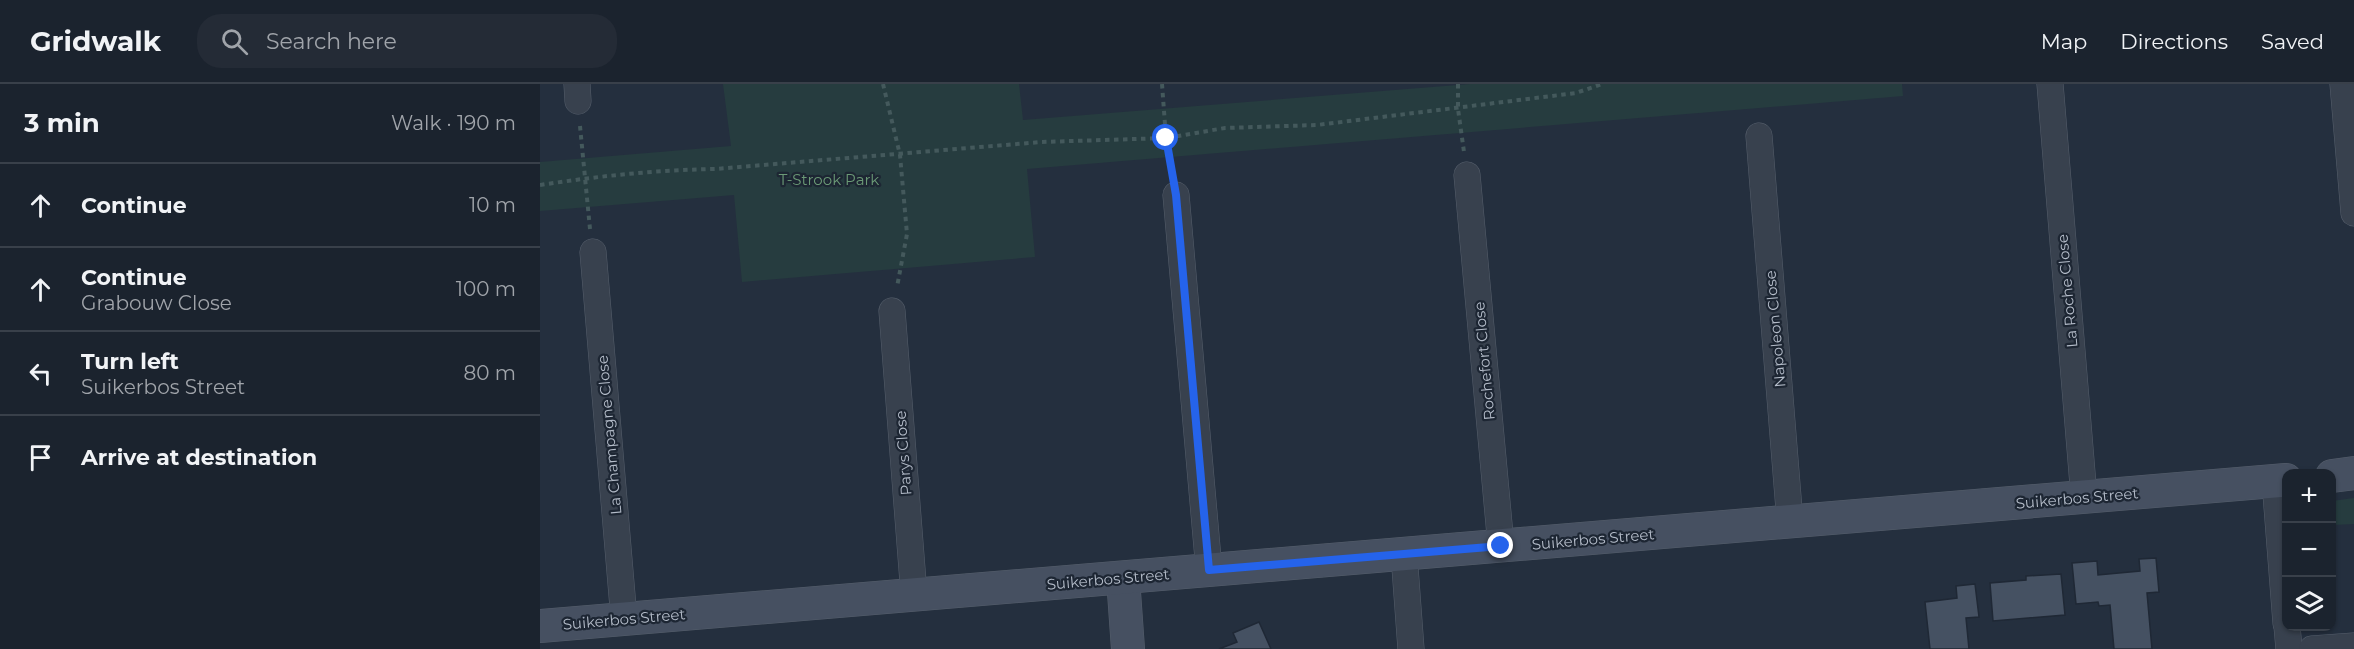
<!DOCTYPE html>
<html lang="en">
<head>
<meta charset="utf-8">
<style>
	:root { --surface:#1b232e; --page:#242b36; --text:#f1f3f6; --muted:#a0a4aa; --line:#39404a }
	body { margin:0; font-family:Montserrat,sans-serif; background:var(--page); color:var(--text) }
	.controls { position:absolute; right:18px; bottom:18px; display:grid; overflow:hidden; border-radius:12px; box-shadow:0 2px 4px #0004 }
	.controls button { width:54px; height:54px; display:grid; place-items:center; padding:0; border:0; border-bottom:2px solid var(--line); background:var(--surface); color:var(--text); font:30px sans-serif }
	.stop { position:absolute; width:18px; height:18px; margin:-14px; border:4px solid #2563eb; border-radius:50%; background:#fff }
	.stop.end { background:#2563eb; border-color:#fff; box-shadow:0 2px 6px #0008 }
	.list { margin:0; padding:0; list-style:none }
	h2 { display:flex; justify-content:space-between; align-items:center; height:78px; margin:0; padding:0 24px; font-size:26px }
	h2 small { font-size:20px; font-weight:400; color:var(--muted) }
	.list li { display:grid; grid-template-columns:39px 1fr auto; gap:18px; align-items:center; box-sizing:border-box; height:84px; padding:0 24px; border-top:2px solid var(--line) }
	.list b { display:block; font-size:22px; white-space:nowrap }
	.list p { margin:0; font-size:20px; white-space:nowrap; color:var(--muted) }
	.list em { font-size:20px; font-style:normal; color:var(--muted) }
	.icon { flex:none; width:33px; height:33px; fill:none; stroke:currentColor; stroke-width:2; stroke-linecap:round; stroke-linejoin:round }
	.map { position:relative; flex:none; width:1814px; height:565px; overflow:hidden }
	header { display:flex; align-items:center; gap:36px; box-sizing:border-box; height:84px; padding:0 30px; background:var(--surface); border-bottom:2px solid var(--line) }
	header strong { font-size:28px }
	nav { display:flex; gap:33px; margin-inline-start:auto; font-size:21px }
	.search { width:420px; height:54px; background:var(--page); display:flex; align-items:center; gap:15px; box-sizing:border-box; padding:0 21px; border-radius:24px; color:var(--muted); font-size:22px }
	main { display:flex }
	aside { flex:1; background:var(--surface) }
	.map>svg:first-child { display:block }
	.green { fill:#263c3f }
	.building { fill:#455162; stroke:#1f2835; stroke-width:1.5 }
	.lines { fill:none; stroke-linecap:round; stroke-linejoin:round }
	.street-casing { stroke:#565f6c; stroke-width:27 }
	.secondary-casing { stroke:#565f6c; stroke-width:34 }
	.path { stroke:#44595c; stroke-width:4; stroke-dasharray:4.5 4.5; stroke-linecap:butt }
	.street { stroke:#38414e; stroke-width:26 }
	.secondary { stroke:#465061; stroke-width:33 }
	.route { stroke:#2563eb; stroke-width:8 }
	.labels { text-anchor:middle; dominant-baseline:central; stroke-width:4.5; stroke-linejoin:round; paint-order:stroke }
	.park-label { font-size:15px; fill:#6b9a76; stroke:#1d2633 }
	.street-label { font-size:15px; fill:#b4bcc9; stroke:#1d2633 }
</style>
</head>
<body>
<header>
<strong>Gridwalk</strong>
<div class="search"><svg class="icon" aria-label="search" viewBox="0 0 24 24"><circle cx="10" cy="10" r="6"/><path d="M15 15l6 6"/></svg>Search here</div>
<nav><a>Map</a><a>Directions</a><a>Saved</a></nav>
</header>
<main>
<aside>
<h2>3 min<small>Walk · 190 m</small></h2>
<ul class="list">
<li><svg class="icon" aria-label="ahead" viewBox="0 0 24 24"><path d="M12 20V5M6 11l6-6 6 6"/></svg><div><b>Continue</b></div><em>10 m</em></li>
<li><svg class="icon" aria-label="ahead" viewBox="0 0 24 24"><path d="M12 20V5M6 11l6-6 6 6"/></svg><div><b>Continue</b><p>Grabouw Close</p></div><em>100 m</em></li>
<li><svg class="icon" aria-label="left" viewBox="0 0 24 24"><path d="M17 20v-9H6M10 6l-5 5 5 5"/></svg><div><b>Turn left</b><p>Suikerbos Street</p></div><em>80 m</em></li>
<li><svg class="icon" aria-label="arrive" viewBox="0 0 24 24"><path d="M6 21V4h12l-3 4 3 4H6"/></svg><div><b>Arrive at destination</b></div></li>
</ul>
</aside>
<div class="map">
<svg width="1814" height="565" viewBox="0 0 1814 565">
	<rect width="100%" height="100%" fill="#242f3e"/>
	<g class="green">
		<polygon points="183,0 479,0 483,36 930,0 1362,0 1363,12 487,85 495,173 202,198 194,111 0,127 0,78 191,62"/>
		<polygon points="1814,414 1814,440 1792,441 1792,417"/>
	</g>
	<g class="building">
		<polygon points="1616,474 1619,508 1607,509 1612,565 1574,565 1570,521 1559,522 1558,518 1536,520 1532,479 1557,477 1558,491 1600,487 1599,475"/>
		<polygon points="1521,490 1525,531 1453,537 1450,499 1486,496 1486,492"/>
		<polygon points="1435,500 1439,533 1426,534 1429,565 1390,565 1385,518 1417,514 1416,502"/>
		<polygon points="719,538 731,565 679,565 697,558 693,549"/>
	</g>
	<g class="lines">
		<g class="street-casing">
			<g id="street">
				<polyline points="37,0 38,17"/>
				<polyline points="1510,0 1544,413"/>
				<polyline points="1803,0 1814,129"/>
				<polyline points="1219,52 1250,438"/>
				<polyline points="927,91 961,462"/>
				<polyline points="636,111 669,486"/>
				<polyline points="53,168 84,535"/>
				<polyline points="352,227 374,511"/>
				<polyline points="1735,397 1746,539"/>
				<polyline points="864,470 871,565"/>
				<polyline points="1747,542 1749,565"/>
				<polyline points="1772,565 1814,562"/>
			</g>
		</g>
		<g class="secondary-casing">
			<g id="secondary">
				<polyline points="1792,392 1814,389"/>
				<polyline points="583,494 588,565"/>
				<polyline points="0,542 1746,396"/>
			</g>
		</g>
		<g class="path">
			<polyline points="343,0 360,71 367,150 357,203"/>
			<polyline points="622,0 626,54 631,87"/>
			<polyline points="918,0 918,25 924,68"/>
			<polyline points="40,42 50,145"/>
			<path d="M0,101C59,92 116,86 175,85L501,58L626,54L685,44L777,41L1036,9L1062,0"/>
		</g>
		<use href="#street" class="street"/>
		<use href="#secondary" class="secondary"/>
	</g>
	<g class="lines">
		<polyline class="route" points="626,54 636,111 669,486 961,462"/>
	</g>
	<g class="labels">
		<g class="park-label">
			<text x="289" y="95">T-Strook Park</text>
		</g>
		<g class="street-label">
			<text transform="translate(1527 207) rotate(-95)">La Roche Close</text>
			<text transform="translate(1235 245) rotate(-95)">Napoleon Close</text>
			<text transform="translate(944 277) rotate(-95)">Rochefort Close</text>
			<text transform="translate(69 351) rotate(-95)">La Champagne Close</text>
			<text transform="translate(363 369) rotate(-94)">Parys Close</text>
			<text transform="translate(1537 414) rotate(-5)">Suikerbos Street</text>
			<text transform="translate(1053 455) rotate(-5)">Suikerbos Street</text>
			<text transform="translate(568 495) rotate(-5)">Suikerbos Street</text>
			<text transform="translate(84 535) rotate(-5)">Suikerbos Street</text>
		</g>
	</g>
</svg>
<div class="controls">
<button>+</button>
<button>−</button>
<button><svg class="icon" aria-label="layers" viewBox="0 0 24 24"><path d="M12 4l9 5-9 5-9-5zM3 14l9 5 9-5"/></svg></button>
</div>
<div class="stop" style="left:626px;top:54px"></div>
<div class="stop end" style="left:961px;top:462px"></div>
</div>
</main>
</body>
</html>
